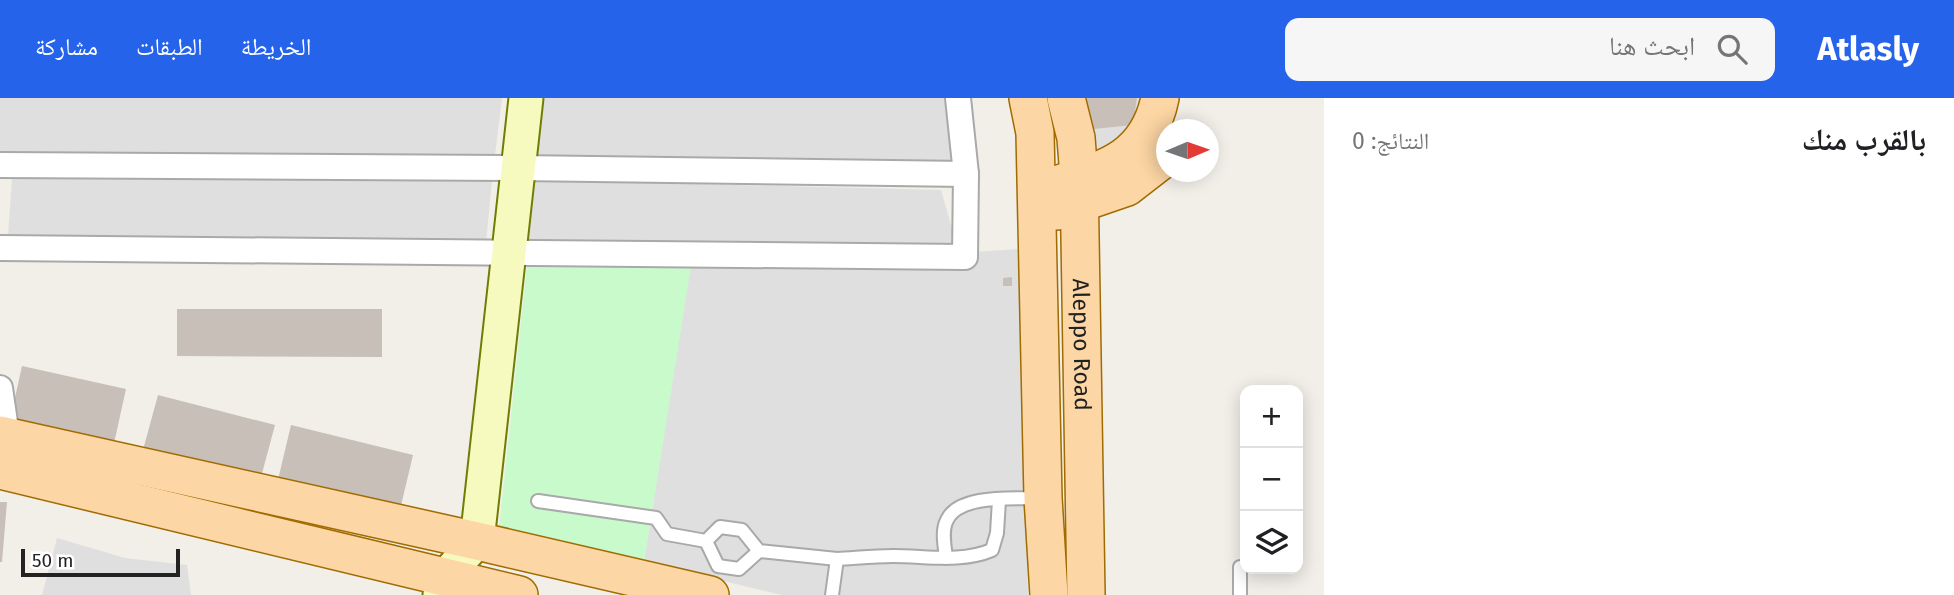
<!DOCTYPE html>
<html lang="ar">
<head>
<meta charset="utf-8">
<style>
	:root { --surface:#fff; --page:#f6f6f6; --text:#202124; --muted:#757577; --line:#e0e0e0; --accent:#2563eb }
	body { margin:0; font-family:"Fira Sans","Noto Naskh Arabic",sans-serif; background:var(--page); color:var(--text); direction:rtl }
	.controls { position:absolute; right:21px; bottom:21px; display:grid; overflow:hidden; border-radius:14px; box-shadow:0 4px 18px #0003 }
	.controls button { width:63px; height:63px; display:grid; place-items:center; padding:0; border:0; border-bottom:2px solid var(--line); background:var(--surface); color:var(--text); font:35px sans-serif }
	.compass { position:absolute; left:1156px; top:21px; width:63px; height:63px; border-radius:50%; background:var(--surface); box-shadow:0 4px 18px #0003; rotate:88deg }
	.scale { position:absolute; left:21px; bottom:18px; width:159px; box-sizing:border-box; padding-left:7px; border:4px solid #222; border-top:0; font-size:19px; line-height:24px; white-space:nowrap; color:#222; -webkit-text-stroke:5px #fff; paint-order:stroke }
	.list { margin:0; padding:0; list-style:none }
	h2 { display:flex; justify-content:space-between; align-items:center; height:91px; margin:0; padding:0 28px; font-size:30px }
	h2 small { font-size:23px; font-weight:400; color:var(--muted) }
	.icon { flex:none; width:38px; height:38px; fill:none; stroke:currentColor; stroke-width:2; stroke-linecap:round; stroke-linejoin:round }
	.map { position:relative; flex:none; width:1324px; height:497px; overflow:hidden; direction:ltr }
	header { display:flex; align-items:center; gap:42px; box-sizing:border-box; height:98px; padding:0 35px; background:var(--accent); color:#fff }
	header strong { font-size:33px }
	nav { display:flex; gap:38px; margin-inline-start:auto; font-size:24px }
	.search { width:490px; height:63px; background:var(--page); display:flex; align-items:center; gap:18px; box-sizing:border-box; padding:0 24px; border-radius:14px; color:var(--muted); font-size:26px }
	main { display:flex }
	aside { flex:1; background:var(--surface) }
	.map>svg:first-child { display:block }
	.residential { fill:#e0dfdf }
	.park { fill:#c8facc }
	.building { fill:#c7bfb8 }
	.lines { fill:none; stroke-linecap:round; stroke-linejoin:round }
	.lane-casing { stroke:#a9a9a9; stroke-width:16 }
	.street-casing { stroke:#a9a9a9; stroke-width:28 }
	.secondary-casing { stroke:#707d05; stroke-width:37 }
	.primary-casing { stroke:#a06b00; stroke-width:40 }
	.lane { stroke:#fff; stroke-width:12 }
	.street { stroke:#fff; stroke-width:24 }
	.secondary { stroke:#f7fabf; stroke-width:33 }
	.primary { stroke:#fcd6a4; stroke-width:37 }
	.labels { text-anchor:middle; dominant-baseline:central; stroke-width:6; stroke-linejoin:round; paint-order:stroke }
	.street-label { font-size:23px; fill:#222; stroke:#fff }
</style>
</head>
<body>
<header>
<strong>Atlasly</strong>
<div class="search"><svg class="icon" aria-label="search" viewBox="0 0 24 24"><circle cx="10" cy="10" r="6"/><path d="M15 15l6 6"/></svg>ابحث هنا</div>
<nav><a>الخريطة</a><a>الطبقات</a><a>مشاركة</a></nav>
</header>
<main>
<aside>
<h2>بالقرب منك<small>النتائج: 0</small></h2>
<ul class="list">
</ul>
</aside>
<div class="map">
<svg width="1324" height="497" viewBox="0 0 1324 497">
	<rect width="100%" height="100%" fill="#f2efe9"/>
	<g class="residential">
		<polygon points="0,0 502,0 495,57 0,55"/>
		<polygon points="545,0 955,0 952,76 534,58"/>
		<polygon points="1072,0 1146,0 1137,31 1096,59"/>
		<polygon points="12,81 492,82 486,145 8,138"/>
		<polygon points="535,82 941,92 959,155 1019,151 1028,497 782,497 644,464 694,145 525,144"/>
		<polygon points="57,440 125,460 187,467 191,497 42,497"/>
	</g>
	<polygon class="park" points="527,167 691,168 644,464 499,431"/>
	<g class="building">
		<polygon points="1085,0 1137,0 1133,27 1094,31"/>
		<polygon points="1012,179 1012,188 1003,188 1003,180"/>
		<polygon points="177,211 382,211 382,259 177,258"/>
		<polygon points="22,268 126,291 113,350 9,327"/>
		<polygon points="158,297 275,327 260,383 143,352"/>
		<polygon points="291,327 413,357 399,416 277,386"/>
		<polygon points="0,404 7,404 2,464 0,464"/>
	</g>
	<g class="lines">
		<g class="lane-casing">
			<g id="lane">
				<polyline points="538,403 656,420 667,436 706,443 720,429 742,432 759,453 837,461"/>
				<polyline points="706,443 718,468 739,471 759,453"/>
				<path d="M946,460C945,449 941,433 947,422C959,396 1014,401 1039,400"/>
				<polyline points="1240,469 1240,497"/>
				<path d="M832,497L837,461C856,460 874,458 893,458C927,458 961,465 992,452L997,435L999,402"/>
			</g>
		</g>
		<g class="street-casing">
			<g id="street">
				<polyline points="0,67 518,70 966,76"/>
				<polyline points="0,150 965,159 966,76 958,0"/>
				<polyline points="0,290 7,338 0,349"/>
			</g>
		</g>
		<g class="secondary-casing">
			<polyline id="secondary" points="440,497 445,479 477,443 526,0"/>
		</g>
		<g class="primary-casing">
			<g id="primary">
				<polyline points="1028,0 1035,35 1043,400 1049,497"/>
				<path id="s1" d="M1066,0L1076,40L1079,79L1086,497"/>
				<path d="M1059,86C1110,70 1148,58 1160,0"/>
				<polyline points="1057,113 1127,89 1167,58"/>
				<polyline points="0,337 477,443 710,497"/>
				<polyline points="0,372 519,497"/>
			</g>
		</g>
		<use href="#lane" class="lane"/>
		<use href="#street" class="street"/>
		<use href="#secondary" class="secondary"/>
		<use href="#primary" class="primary"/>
	</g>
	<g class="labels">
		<g class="street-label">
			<text stroke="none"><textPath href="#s1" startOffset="248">Aleppo Road</textPath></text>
		</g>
	</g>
</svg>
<div class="controls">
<button>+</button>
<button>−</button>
<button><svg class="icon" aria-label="layers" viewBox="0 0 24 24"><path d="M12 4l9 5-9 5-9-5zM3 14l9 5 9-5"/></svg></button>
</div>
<svg class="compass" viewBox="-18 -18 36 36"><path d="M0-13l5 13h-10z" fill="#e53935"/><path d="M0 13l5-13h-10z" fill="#757577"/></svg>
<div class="scale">50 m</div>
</div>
</main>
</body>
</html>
